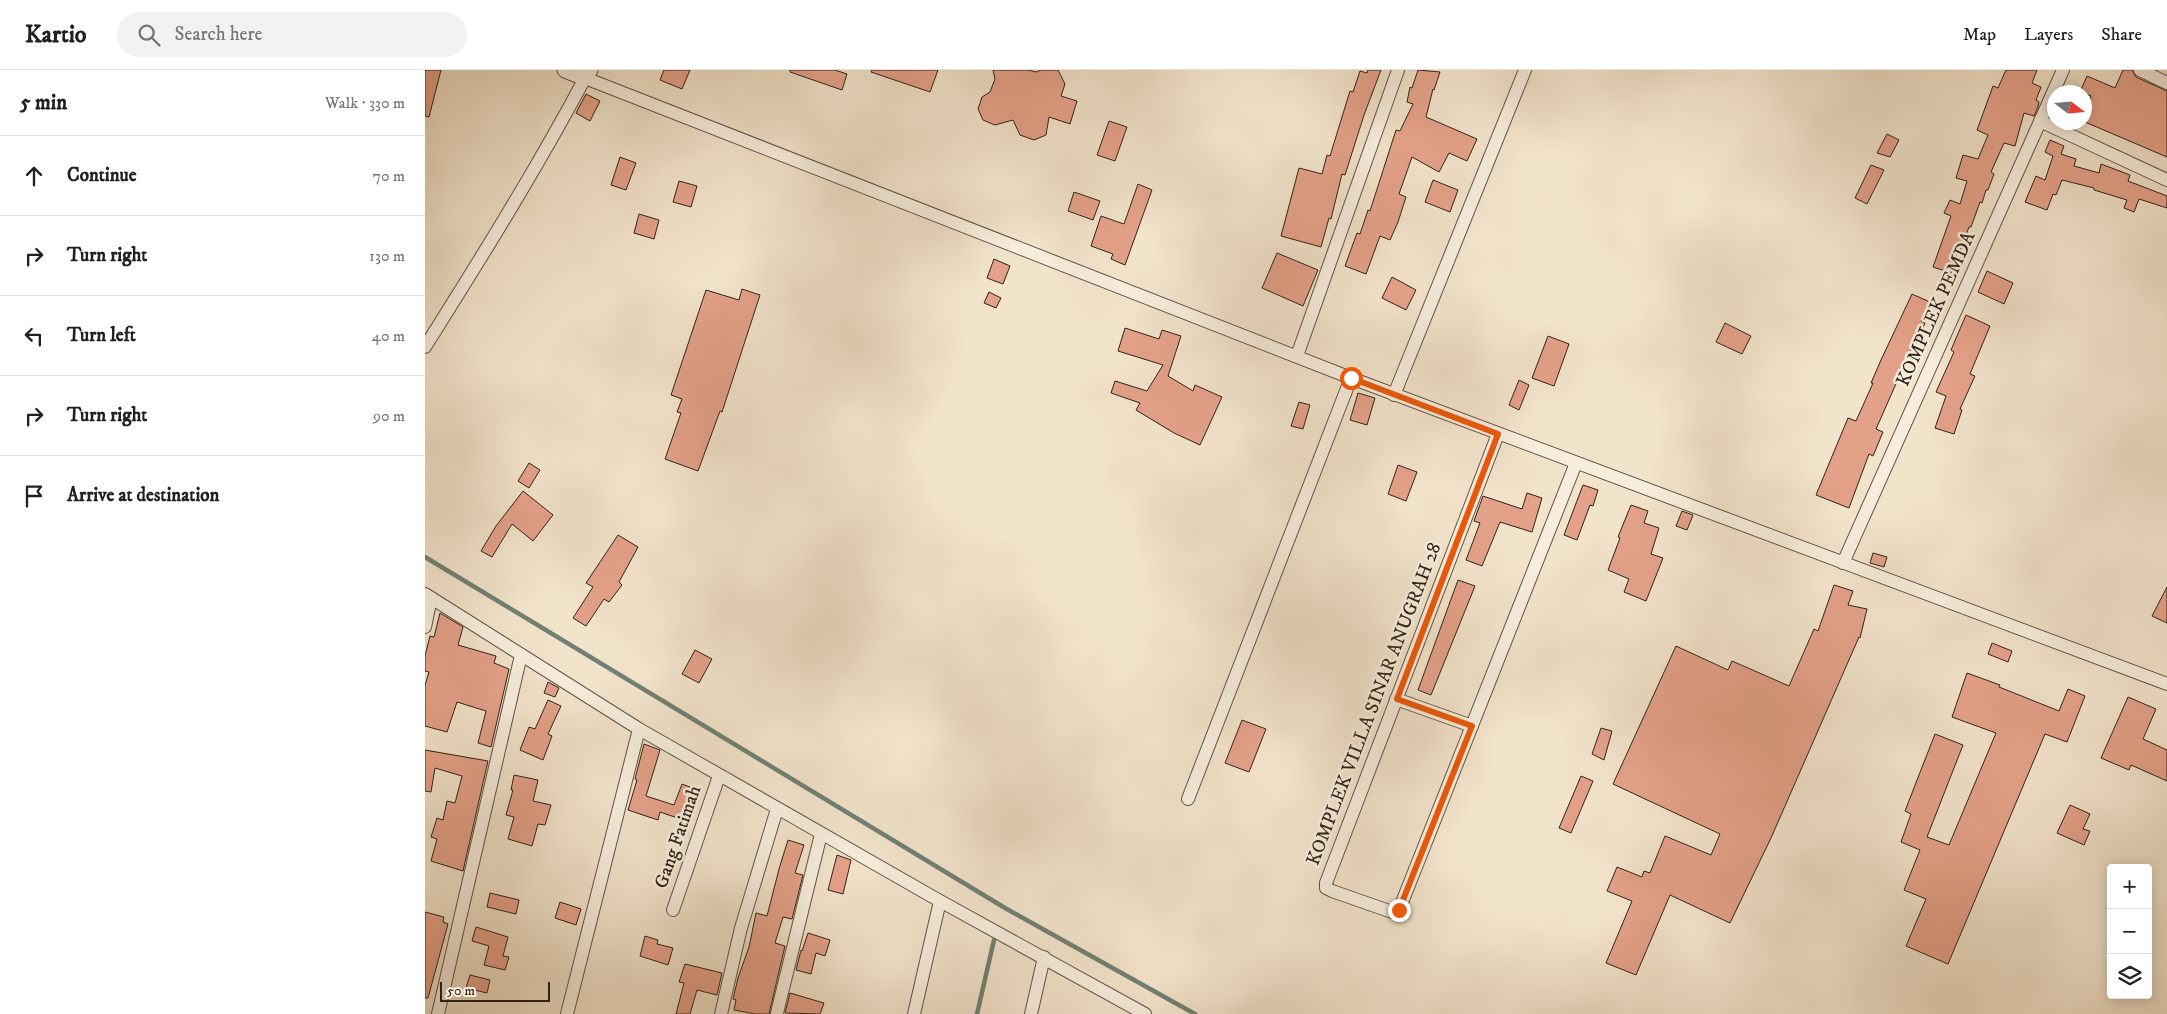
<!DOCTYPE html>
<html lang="en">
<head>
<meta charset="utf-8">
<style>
	:root { --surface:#fff; --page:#f2f2f2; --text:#202124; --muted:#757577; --line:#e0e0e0 }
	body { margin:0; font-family:"IM FELL DW Pica",serif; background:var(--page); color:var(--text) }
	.controls { position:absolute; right:15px; bottom:15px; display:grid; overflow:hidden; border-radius:5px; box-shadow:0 2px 12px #0003 }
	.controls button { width:45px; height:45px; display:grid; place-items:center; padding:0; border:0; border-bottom:1px solid var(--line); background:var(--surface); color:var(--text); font:25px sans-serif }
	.compass { position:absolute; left:1622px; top:15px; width:45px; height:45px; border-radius:50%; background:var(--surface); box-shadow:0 2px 12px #0003; rotate:106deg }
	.scale { position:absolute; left:15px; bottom:12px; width:110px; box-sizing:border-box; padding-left:5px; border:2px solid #2f2318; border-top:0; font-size:14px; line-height:18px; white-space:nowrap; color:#2f2318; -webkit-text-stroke:4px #f7eddd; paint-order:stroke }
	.stop { position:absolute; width:15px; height:15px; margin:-11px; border:4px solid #ea580c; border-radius:50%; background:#fff }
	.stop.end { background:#ea580c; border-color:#fff; box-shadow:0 1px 5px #0008 }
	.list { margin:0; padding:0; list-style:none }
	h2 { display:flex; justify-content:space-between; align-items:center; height:65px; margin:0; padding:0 20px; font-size:21px }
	h2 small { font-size:16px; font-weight:400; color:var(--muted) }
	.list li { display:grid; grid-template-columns:32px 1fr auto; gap:15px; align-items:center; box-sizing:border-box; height:80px; padding:0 20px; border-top:1px solid var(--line) }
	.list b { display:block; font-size:19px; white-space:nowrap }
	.list em { font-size:16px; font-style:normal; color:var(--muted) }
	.icon { flex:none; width:28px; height:28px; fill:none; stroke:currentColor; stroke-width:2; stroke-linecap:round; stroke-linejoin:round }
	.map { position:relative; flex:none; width:1742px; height:944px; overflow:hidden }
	header { display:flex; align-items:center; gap:30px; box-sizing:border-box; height:70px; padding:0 25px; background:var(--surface); border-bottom:1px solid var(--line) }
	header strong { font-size:24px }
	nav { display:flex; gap:28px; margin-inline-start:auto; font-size:18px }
	.search { width:350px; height:45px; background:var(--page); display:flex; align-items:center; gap:12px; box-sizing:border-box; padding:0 18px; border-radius:28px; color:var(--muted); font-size:19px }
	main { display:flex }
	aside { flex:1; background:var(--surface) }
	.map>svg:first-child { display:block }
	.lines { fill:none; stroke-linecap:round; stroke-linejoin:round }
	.stream { stroke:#708174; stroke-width:4.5 }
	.building { fill:#e4a189; stroke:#2f2318 }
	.minor-casing { stroke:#605345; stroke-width:14 }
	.tertiary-casing { stroke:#605345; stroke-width:17 }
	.minor { stroke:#f7eddd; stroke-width:12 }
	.tertiary { stroke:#f7eddd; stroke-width:15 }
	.route { stroke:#ea580c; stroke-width:6 }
	.labels { text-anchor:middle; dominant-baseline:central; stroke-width:5; stroke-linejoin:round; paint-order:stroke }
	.street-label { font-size:19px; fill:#2f2318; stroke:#f7eddd }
</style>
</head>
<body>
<header>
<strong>Kartio</strong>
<div class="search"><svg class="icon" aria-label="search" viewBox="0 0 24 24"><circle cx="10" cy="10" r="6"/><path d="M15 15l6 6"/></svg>Search here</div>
<nav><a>Map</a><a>Layers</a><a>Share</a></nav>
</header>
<main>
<aside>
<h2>5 min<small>Walk · 330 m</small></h2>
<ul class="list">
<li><svg class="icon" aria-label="ahead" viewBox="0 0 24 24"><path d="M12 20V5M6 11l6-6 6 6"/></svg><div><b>Continue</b></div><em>70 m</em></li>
<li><svg class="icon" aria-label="right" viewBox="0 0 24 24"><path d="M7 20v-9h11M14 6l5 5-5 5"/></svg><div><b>Turn right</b></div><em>130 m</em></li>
<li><svg class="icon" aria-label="left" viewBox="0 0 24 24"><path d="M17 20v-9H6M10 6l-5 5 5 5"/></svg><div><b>Turn left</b></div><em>40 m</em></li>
<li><svg class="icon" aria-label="right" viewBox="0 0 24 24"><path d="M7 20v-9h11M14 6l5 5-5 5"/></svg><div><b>Turn right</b></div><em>90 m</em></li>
<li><svg class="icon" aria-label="arrive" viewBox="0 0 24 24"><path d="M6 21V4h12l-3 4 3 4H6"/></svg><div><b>Arrive at destination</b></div></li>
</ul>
</aside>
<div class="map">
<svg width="1742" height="944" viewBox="0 0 1742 944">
	<rect width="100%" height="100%" fill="#f2e3cb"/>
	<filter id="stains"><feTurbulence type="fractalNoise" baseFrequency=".004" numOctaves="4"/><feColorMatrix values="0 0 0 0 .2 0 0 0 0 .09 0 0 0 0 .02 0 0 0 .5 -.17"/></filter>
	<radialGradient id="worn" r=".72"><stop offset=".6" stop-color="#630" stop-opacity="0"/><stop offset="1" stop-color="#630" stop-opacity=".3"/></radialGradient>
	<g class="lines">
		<g class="stream">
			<polyline points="0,487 580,838 770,944"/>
			<polyline points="552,944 569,870"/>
		</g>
	</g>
	<g class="building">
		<polygon points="0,0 16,0 4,47 0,46"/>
		<polygon points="239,0 265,0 257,19 235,10"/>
		<polygon points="365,0 410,0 422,4 417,20 365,2"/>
		<polygon points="447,0 513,0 505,22 446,2"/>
		<polygon points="568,0 603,0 611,2 616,0 633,0 640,14 636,26 652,31 645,54 624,47 621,65 609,70 595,65 588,50 570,55 558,50 553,39 557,27 565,22 570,9"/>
		<polygon points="943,0 956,0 939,45 920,105 917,104 906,149 904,148 896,177 856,166 874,98 897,104 902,85 905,86 925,21 928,22 935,1 942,3"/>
		<polygon points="993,0 1015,2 1009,20 1008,19 1001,47 1052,69 1042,91 1024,83 1014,102 987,87 974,124 981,127 973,152 965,170 955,166 941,204 920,196 932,163 935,164 943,140 945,141 971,60 975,61 988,34 982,32 985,17 987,18"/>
		<polygon points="1581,0 1612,0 1607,13 1616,17 1611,30 1614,32 1613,37 1609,46 1599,43 1590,76 1579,73 1566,102 1569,104 1563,120 1561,120 1557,133 1555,132 1546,157 1544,157 1535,181 1533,180 1526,203 1508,197 1526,146 1519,143 1525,130 1535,134 1542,111 1531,108 1538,85 1553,89 1563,65 1552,60 1568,16 1573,18"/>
		<polygon points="1698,0 1707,0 1711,7 1742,21 1742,87 1660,52 1660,40 1666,26 1655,22 1662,6 1690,18"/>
		<polygon points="161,24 175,31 165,51 151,43"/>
		<polygon points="684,51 702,57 690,91 672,85"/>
		<polygon points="1462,64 1474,70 1465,87 1452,83"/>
		<polygon points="1625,70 1639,76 1636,84 1651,89 1649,96 1674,103 1676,94 1705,105 1703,111 1742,126 1742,138 1714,129 1709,142 1699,138 1702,130 1669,120 1669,118 1637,110 1631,125 1628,124 1622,140 1600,132 1611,106 1620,110 1628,86 1620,82"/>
		<polygon points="195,87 211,93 201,120 186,115"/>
		<polygon points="1446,95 1459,100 1442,134 1430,128"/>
		<polygon points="1008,110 1033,120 1025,142 1000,132"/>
		<polygon points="254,111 272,116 266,137 248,132"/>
		<polygon points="713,114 727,120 700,195 686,189 688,184 666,176 676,146 699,154"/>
		<polygon points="649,122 675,131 668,150 643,141"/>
		<polygon points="214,144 234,150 229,169 209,163"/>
		<polygon points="852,183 893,200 878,236 837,218"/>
		<polygon points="569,189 585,196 578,214 562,208"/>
		<polygon points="1562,201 1588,213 1579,234 1553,222"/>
		<polygon points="967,207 991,220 981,240 957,228"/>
		<polygon points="317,219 335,225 297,342 295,341 273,401 240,389 256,343 252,342 257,329 246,325 281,220 314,230"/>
		<polygon points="564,222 576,228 571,238 559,233"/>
		<polygon points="1487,224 1505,232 1496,251 1500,253 1491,274 1489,273 1451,359 1458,362 1448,386 1444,384 1424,438 1391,425 1423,348 1431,351 1448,313 1446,313 1456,290"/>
		<polygon points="1541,245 1565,256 1545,304 1550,306 1535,339 1537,340 1529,364 1510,358 1521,326 1511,322 1529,282 1526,280"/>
		<polygon points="1300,253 1326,266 1317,284 1291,272"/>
		<polygon points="700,258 734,269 737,260 756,266 743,306 768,321 770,315 797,327 775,375 749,363 711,340 715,333 686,323 690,311 722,321 738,295 693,281"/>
		<polygon points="1123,266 1144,274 1129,316 1107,308"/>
		<polygon points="1094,310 1104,315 1094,340 1084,335"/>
		<polygon points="933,323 950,328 942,355 925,350"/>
		<polygon points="874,332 885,335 878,359 866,356"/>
		<polygon points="104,393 115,400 104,418 93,411"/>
		<polygon points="973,395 992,402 981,431 963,424"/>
		<polygon points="1158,415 1173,420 1168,436 1165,435 1152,470 1139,465"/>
		<polygon points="98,421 128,445 108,471 87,454 67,487 56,481 71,456"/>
		<polygon points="1102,423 1117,428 1107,462 1075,452 1057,496 1041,490 1055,453 1049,451 1058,426 1097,439"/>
		<polygon points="1206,435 1223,441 1219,453 1234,458 1226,484 1238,488 1221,531 1199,522 1204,509 1183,500 1195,468 1193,467"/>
		<polygon points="1257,441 1268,445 1262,460 1251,456"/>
		<polygon points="193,465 213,477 194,512 197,515 184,532 179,529 161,556 148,548 168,517 161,513"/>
		<polygon points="1448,483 1462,487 1459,497 1445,493"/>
		<polygon points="1033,510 1050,516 1006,625 993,620"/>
		<polygon points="1409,515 1428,521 1423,535 1442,539 1435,568 1434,567 1346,768 1305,853 1245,825 1211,905 1181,893 1207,831 1182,821 1192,797 1217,807 1219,801 1225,803 1240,766 1286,785 1295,764 1188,714 1251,576 1303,600 1307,591 1364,616 1389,559 1393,561"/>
		<polygon points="1742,517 1742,553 1727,546"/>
		<polygon points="15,543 38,557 33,575 71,586 69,593 84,599 66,677 53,673 61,641 32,632 22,662 0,656 0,615 4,602 0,601 0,586 5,566 9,567"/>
		<polygon points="1567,573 1587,581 1583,592 1563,584"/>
		<polygon points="270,580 287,589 274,613 257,604"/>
		<polygon points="1542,603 1575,615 1574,617 1634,641 1643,619 1660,626 1642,672 1620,664 1523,894 1481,876 1501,829 1479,820 1495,780 1476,772 1486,744 1480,741 1510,664 1538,675 1502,767 1524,775 1571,663 1527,647"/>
		<polygon points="123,612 134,618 130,627 119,623"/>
		<polygon points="1703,627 1731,639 1718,669 1742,680 1742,711 1706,695 1704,700 1676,688"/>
		<polygon points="123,630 136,636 123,664 127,666 118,690 95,680 104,657 110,659"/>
		<polygon points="817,650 841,659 824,702 800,693"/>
		<polygon points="1176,658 1187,661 1179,690 1167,684"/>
		<polygon points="219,674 235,680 221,726 249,735 257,714 275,721 264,752 235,742 233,750 203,740 212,710 210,709"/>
		<polygon points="0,680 63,691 38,801 6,791 12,769 6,767 12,748 18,750 22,731 30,733 37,706 10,698 6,722 0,721"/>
		<polygon points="89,705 113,710 108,731 126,735 120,755 113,754 107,776 83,769 89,747 81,745 88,720 86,720"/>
		<polygon points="1156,706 1168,711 1146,763 1134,758"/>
		<polygon points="1645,735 1665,744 1658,759 1665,761 1659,775 1632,763"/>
		<polygon points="363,770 379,775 370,803 378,805 367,849 358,847 350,873 360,876 344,944 330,944 309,940 311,930 308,929 313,908 324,877 331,843 342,846 354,799"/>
		<polygon points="412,785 426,790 418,824 403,820"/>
		<polygon points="65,823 94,830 91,844 62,837"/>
		<polygon points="135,832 156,839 151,855 130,848"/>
		<polygon points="0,842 19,847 18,852 23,854 3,928 0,928"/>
		<polygon points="51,857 83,867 78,886 84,887 80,900 59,895 64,876 47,871"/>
		<polygon points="383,863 405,870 400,886 391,883 386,904 371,900 376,880 377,881"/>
		<polygon points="220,866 233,870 232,874 248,878 243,895 215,886"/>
		<polygon points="260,894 297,903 292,925 272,920 265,944 251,944 259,913 254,912"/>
		<polygon points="45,905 65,910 62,923 41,918"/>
		<polygon points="365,923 399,933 395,944 360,943"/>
	</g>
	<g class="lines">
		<g class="minor-casing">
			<g id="minor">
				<polyline points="1715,0 1742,13"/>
				<polyline points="1615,51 1742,110"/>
				<path d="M0,277C56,188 111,100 160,8L926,308L1742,614"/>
				<polyline points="872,286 973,0"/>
				<polyline points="969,325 1100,0"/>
				<polyline points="1073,364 901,813 901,818 907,821 967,842 974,840 1151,393"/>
				<polyline points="1418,493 1638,0"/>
				<polyline points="0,524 214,659 515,831 720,944"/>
				<polyline points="0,557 6,528"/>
				<polyline points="971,629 1047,656"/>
				<polyline points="763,729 926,308"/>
				<polyline points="248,840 294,706"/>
				<polyline points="352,943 396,764"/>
				<polyline points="13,944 96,585"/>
				<polyline points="142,944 214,659"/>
				<polyline points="296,944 316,858 352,739"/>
				<polyline points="489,944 515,831"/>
				<polyline points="606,944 619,887"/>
			</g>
		</g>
		<g class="tertiary-casing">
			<polyline id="tertiary" points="140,0 160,8 165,0"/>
		</g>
		<use href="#minor" class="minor"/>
		<use href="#tertiary" class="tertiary"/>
	</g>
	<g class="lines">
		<polyline class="route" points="926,308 1073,364 972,629 1047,656 974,840"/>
	</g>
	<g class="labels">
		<g class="street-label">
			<text transform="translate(1511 239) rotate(-66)">KOMPLEK PEMDA</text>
			<text transform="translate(949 634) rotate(-69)">KOMPLEK VILLA SINAR ANUGRAH 28</text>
			<text transform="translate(253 767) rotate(-71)">Gang Fatimah</text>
		</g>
	</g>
	<rect width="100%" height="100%" filter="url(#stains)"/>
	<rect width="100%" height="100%" fill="url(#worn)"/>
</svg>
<div class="controls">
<button>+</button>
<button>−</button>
<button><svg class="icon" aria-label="layers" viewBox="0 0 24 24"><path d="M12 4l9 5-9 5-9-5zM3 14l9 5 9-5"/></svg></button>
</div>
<svg class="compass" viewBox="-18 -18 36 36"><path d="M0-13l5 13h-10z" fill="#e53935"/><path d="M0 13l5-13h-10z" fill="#757577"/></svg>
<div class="scale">50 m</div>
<div class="stop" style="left:926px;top:308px"></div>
<div class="stop end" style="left:974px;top:840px"></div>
</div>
</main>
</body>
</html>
